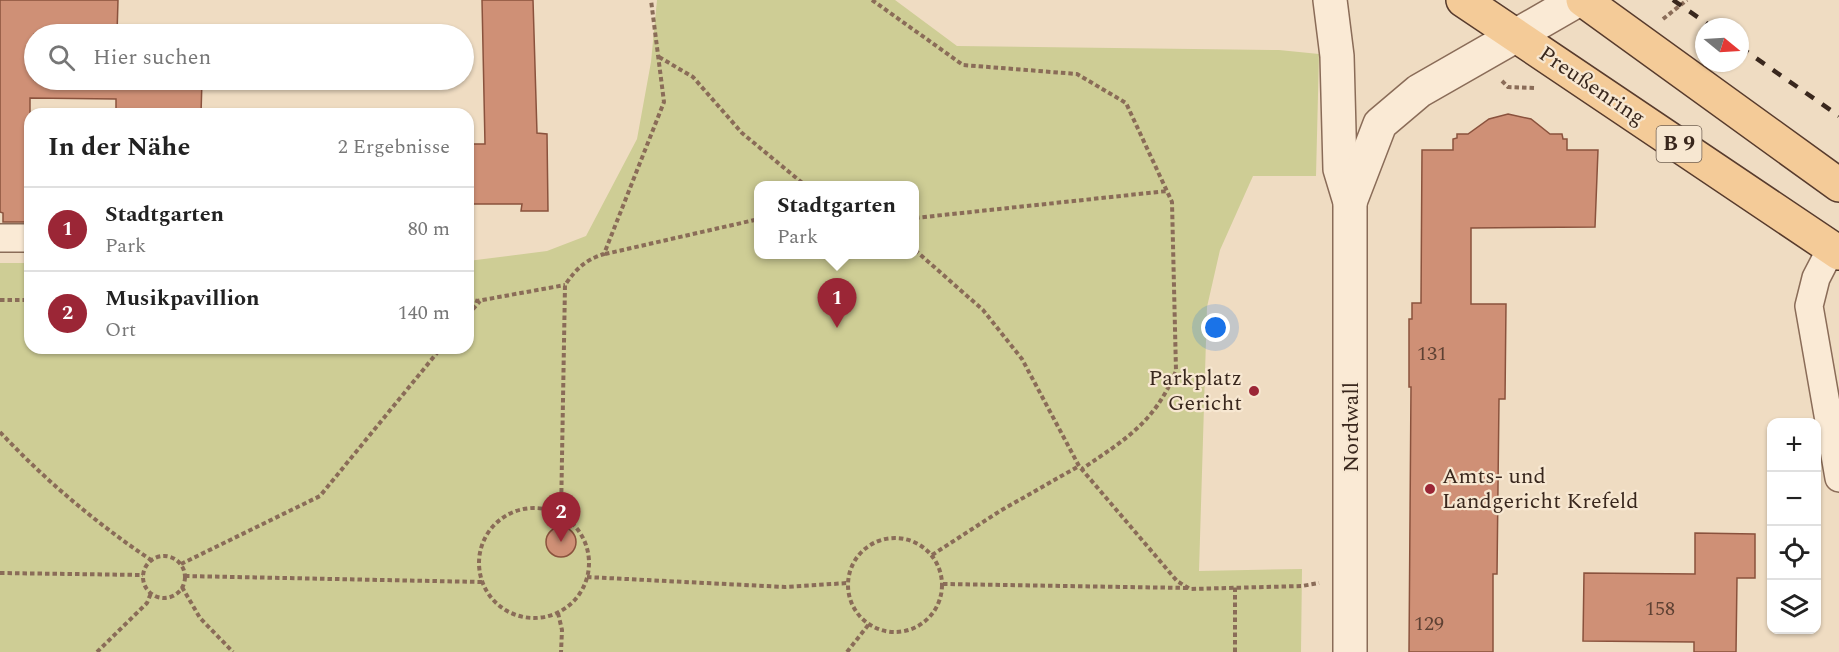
<!DOCTYPE html>
<html lang="de">
<head>
<meta charset="utf-8">
<style>
	:root { --surface:#fff; --page:#f6f6f6; --text:#222; --muted:#767676; --line:#e0e0e0; --accent:#9b2636 }
	body { margin:0; font-family:Spectral,serif; background:var(--page); color:var(--text) }
	.controls { position:absolute; right:18px; bottom:18px; display:grid; overflow:hidden; border-radius:12px; box-shadow:0 2px 4px #0004 }
	.controls button { width:54px; height:54px; display:grid; place-items:center; padding:0; border:0; border-bottom:2px solid var(--line); background:var(--surface); color:var(--text); font:30px sans-serif }
	.compass { position:absolute; left:1695px; top:18px; width:54px; height:54px; border-radius:50%; background:var(--surface); box-shadow:0 2px 4px #0004; rotate:108deg }
	.you { position:absolute; left:1216px; top:328px; width:21px; height:21px; margin:-15px; border:4px solid #fff; border-radius:50%; background:#1a73e8; box-shadow:0 0 0 9px #1a73e833 }
	.badge { display:grid; place-items:center; width:39px; height:39px; border-radius:50%; background:var(--accent); color:#fff; font-size:20px; font-weight:700 }
	.pin { position:absolute; translate:-50% -50px; filter:drop-shadow(0 2px 3px #0008) }
	.pin::after { content:''; position:absolute; top:32px; width:21px; height:18px; background:inherit; clip-path:polygon(0 0,100% 0,50% 100%) }
	.popup { position:absolute; left:754px; top:181px; width:165px; height:78px; box-sizing:border-box; display:grid; place-content:center; border-radius:12px; background:var(--surface); filter:drop-shadow(0 2px 4px #0005); font-size:20px; white-space:nowrap; color:var(--muted) }
	.popup b { font-size:22px; color:var(--text) }
	.popup::after { content:''; position:absolute; left:50%; top:100%; margin-left:-12px; border:12px solid transparent; border-top-color:var(--surface) }
	.list { margin:0; padding:0; list-style:none }
	h2 { display:flex; justify-content:space-between; align-items:center; height:78px; margin:0; padding:0 24px; font-size:26px }
	h2 small { font-size:20px; font-weight:400; color:var(--muted) }
	.list li { display:grid; grid-template-columns:39px 1fr auto; gap:18px; align-items:center; box-sizing:border-box; height:84px; padding:0 24px; border-top:2px solid var(--line) }
	.list b { display:block; font-size:22px; white-space:nowrap }
	.list p { margin:0; font-size:20px; white-space:nowrap; color:var(--muted) }
	.list em { font-size:20px; font-style:normal; color:var(--muted) }
	.icon { flex:none; width:33px; height:33px; fill:none; stroke:currentColor; stroke-width:2; stroke-linecap:round; stroke-linejoin:round }
	.map { position:relative; flex:none; width:1839px; height:652px; overflow:hidden }
	.search { position:absolute; background:var(--surface); box-shadow:0 2px 4px #0004; left:24px; top:24px; width:450px; height:66px; display:flex; align-items:center; gap:15px; box-sizing:border-box; padding:0 21px; border-radius:33px; color:var(--muted); font-size:22px }
	.panel { position:absolute; background:var(--surface); box-shadow:0 2px 4px #0004; left:24px; top:108px; width:450px; height:246px; border-radius:18px }
	.map>svg:first-child { display:block }
	.green { fill:#cecd95; fill-rule:evenodd }
	.building { fill:#cf9076; stroke:#8a523d; stroke-width:1.5 }
	.lines { fill:none; stroke-linecap:round; stroke-linejoin:round }
	.minor-casing { stroke:#8a6c58; stroke-width:30 }
	.tertiary-casing { stroke:#8a6c58; stroke-width:36 }
	.primary-casing { stroke:#573b2d; stroke-width:36 }
	.path { stroke:#8a6c58; stroke-width:4; stroke-dasharray:4.5 3; stroke-linecap:butt }
	.minor { stroke:#faead5; stroke-width:27 }
	.tertiary { stroke:#faead5; stroke-width:33 }
	.primary { stroke:#f4cb98; stroke-width:33 }
	.rail { stroke:#39271d; stroke-width:4.5; stroke-dasharray:10 10; stroke-linecap:butt }
	.poi-dot { fill:#9b2636; stroke:#f7e7d1; stroke-width:2 }
	.labels { text-anchor:middle; dominant-baseline:central; stroke-width:4.5; stroke-linejoin:round; paint-order:stroke }
	.number-label { font-size:20px; fill:#5e4133 }
	.shield { fill:#f7e7d1; stroke:#726153; stroke-width:1.5 }
	.shield-label { font-size:21px; font-weight:bold; fill:#39271d }
	.street-label { font-size:22px; fill:#39271d; stroke:#f7e7d1 }
	.poi-label { font-size:22px; fill:#39271d; stroke:#f7e7d1; text-anchor:end }
</style>
</head>
<body>
<div class="map">
<svg width="1839" height="652" viewBox="0 0 1839 652">
	<rect width="100%" height="100%" fill="#efdcc2"/>
	<path class="green" d="M657,0H895L957,46L1279,50L1319,54L1316,176H1253L1220,250L1207,307L1199,571L1302,569L1301,652H0V263H30V348H468V261L547,251L586,236L637,139L651,62ZM759,186H915V254H759Z"/>
	<g class="building">
		<polygon points="0,0 118,0 117,34 34,34 34,80 202,80 201,114 116,114 116,99 30,98 30,222 3,222 3,213 0,212"/>
		<polygon points="482,0 533,0 537,133 547,134 548,211 521,211 522,204 468,204 468,144 485,144"/>
		<polygon points="1508,114 1531,119 1550,134 1562,134 1563,139 1567,139 1567,150 1598,150 1595,227 1471,228 1471,304 1506,304 1505,399 1499,399 1497,574 1493,574 1493,652 1409,652 1411,387 1409,387 1409,319 1412,319 1412,303 1421,303 1422,150 1453,150 1453,139 1457,138 1457,134 1468,134 1489,119"/>
		<circle cx="561" cy="542" r="15"/>
		<polygon points="1695,533 1755,534 1755,578 1737,578 1736,652 1694,652 1694,642 1583,641 1584,573 1695,574"/>
	</g>
	<g class="lines">
		<g class="minor-casing">
			<g id="minor">
				<polyline points="0,238 30,238"/>
				<polyline points="1832,247 1816,278 1809,306 1839,478"/>
			</g>
		</g>
		<g class="tertiary-casing">
			<g id="tertiary">
				<polyline points="1330,0 1337,56 1340,169 1350,202 1350,652"/>
				<polyline points="1350,202 1380,124 1419,91 1578,0"/>
			</g>
		</g>
		<g class="primary-casing">
			<g id="primary">
				<polyline points="1463,0 1839,253"/>
				<polyline points="1583,0 1839,185"/>
			</g>
		</g>
		<g class="path">
			<path d="M872,0L963,65L1077,74L1126,103L1172,202L1176,371C1154,423 1127,438 1082,469"/>
			<polyline points="1663,19 1687,0"/>
			<polyline points="659,57 693,77 742,133 806,186"/>
			<polyline points="1502,81 1508,87 1534,88"/>
			<polyline points="915,218 1167,191"/>
			<polyline points="915,250 983,310 1022,359 1079,466 1177,581 1190,589 1302,586 1319,583"/>
			<polyline points="605,254 759,219"/>
			<polyline points="468,298 477,301 565,285"/>
			<polyline points="0,300 30,300"/>
			<polyline points="468,315 480,301"/>
			<path d="M0,432C46,481 96,523 151,560"/>
			<circle cx="534" cy="563" r="55"/>
			<path d="M561,515L565,285C576,269 585,260 604,254L664,102L651,0"/>
			<circle cx="895" cy="585" r="47"/>
			<polyline points="932,555 1000,511 1079,466"/>
			<circle cx="164" cy="577" r="21"/>
			<polyline points="181,564 320,496 441,348"/>
			<polyline points="0,573 143,575"/>
			<polyline points="185,576 482,582"/>
			<polyline points="587,577 785,587 848,583"/>
			<polyline points="943,584 1188,588"/>
			<polyline points="182,587 200,618 233,652"/>
			<polyline points="558,613 562,630 561,652"/>
			<polyline points="97,652 147,603 151,593"/>
			<polyline points="847,652 869,624"/>
			<polyline points="1235,652 1235,587"/>
		</g>
		<use href="#minor" class="minor"/>
		<use href="#tertiary" class="tertiary"/>
		<use href="#primary" class="primary"/>
		<g class="rail">
			<polyline points="1673,0 1712,27"/>
			<polyline points="1740,47 1839,116"/>
		</g>
	</g>
	<g class="poi-dot">
		<circle cx="1254" cy="391" r="6"/>
		<circle cx="1430" cy="489" r="6"/>
	</g>
	<g class="labels">
		<g class="number-label">
			<text x="1432" y="354">131</text>
			<text x="1660" y="609">158</text>
			<text x="1429" y="624">129</text>
		</g>
		<rect class="shield" x="1656.5" y="126" width="45" height="36" rx="4.5"/>
		<g class="shield-label">
			<text x="1679" y="144">B 9</text>
		</g>
		<g class="street-label">
			<text transform="translate(1592 86) rotate(34)">Preußenring</text>
			<text transform="translate(1351 427) rotate(-90)">Nordwall</text>
		</g>
		<g class="poi-label">
			<text x="1242" y="378">Parkplatz<tspan x="1242" dy="25">Gericht</tspan></text>
			<text x="1442" y="476" text-anchor="start">Amts- und<tspan x="1442" dy="25">Landgericht Krefeld</tspan></text>
		</g>
	</g>
</svg>
<div class="controls">
<button>+</button>
<button>−</button>
<button><svg class="icon" aria-label="locate" viewBox="0 0 24 24"><circle cx="12" cy="12" r="6"/><path d="M12 2v4M12 18v4M2 12h4M18 12h4"/></svg></button>
<button><svg class="icon" aria-label="layers" viewBox="0 0 24 24"><path d="M12 4l9 5-9 5-9-5zM3 14l9 5 9-5"/></svg></button>
</div>
<svg class="compass" viewBox="-18 -18 36 36"><path d="M0-13l5 13h-10z" fill="#e53935"/><path d="M0 13l5-13h-10z" fill="#767676"/></svg>
<div class="you"></div>
<div class="pin badge" style="left:837px;top:328px">1</div>
<div class="popup"><b>Stadtgarten</b>Park</div>
<div class="pin badge" style="left:561px;top:542px">2</div>
<div class="search"><svg class="icon" aria-label="search" viewBox="0 0 24 24"><circle cx="10" cy="10" r="6"/><path d="M15 15l6 6"/></svg>Hier suchen</div>
<section class="panel">
<h2>In der Nähe<small>2 Ergebnisse</small></h2>
<ul class="list">
<li><span class="badge">1</span><div><b>Stadtgarten</b><p>Park</p></div><em>80 m</em></li>
<li><span class="badge">2</span><div><b>Musikpavillion</b><p>Ort</p></div><em>140 m</em></li>
</ul>
</section>
</div>
</body>
</html>
